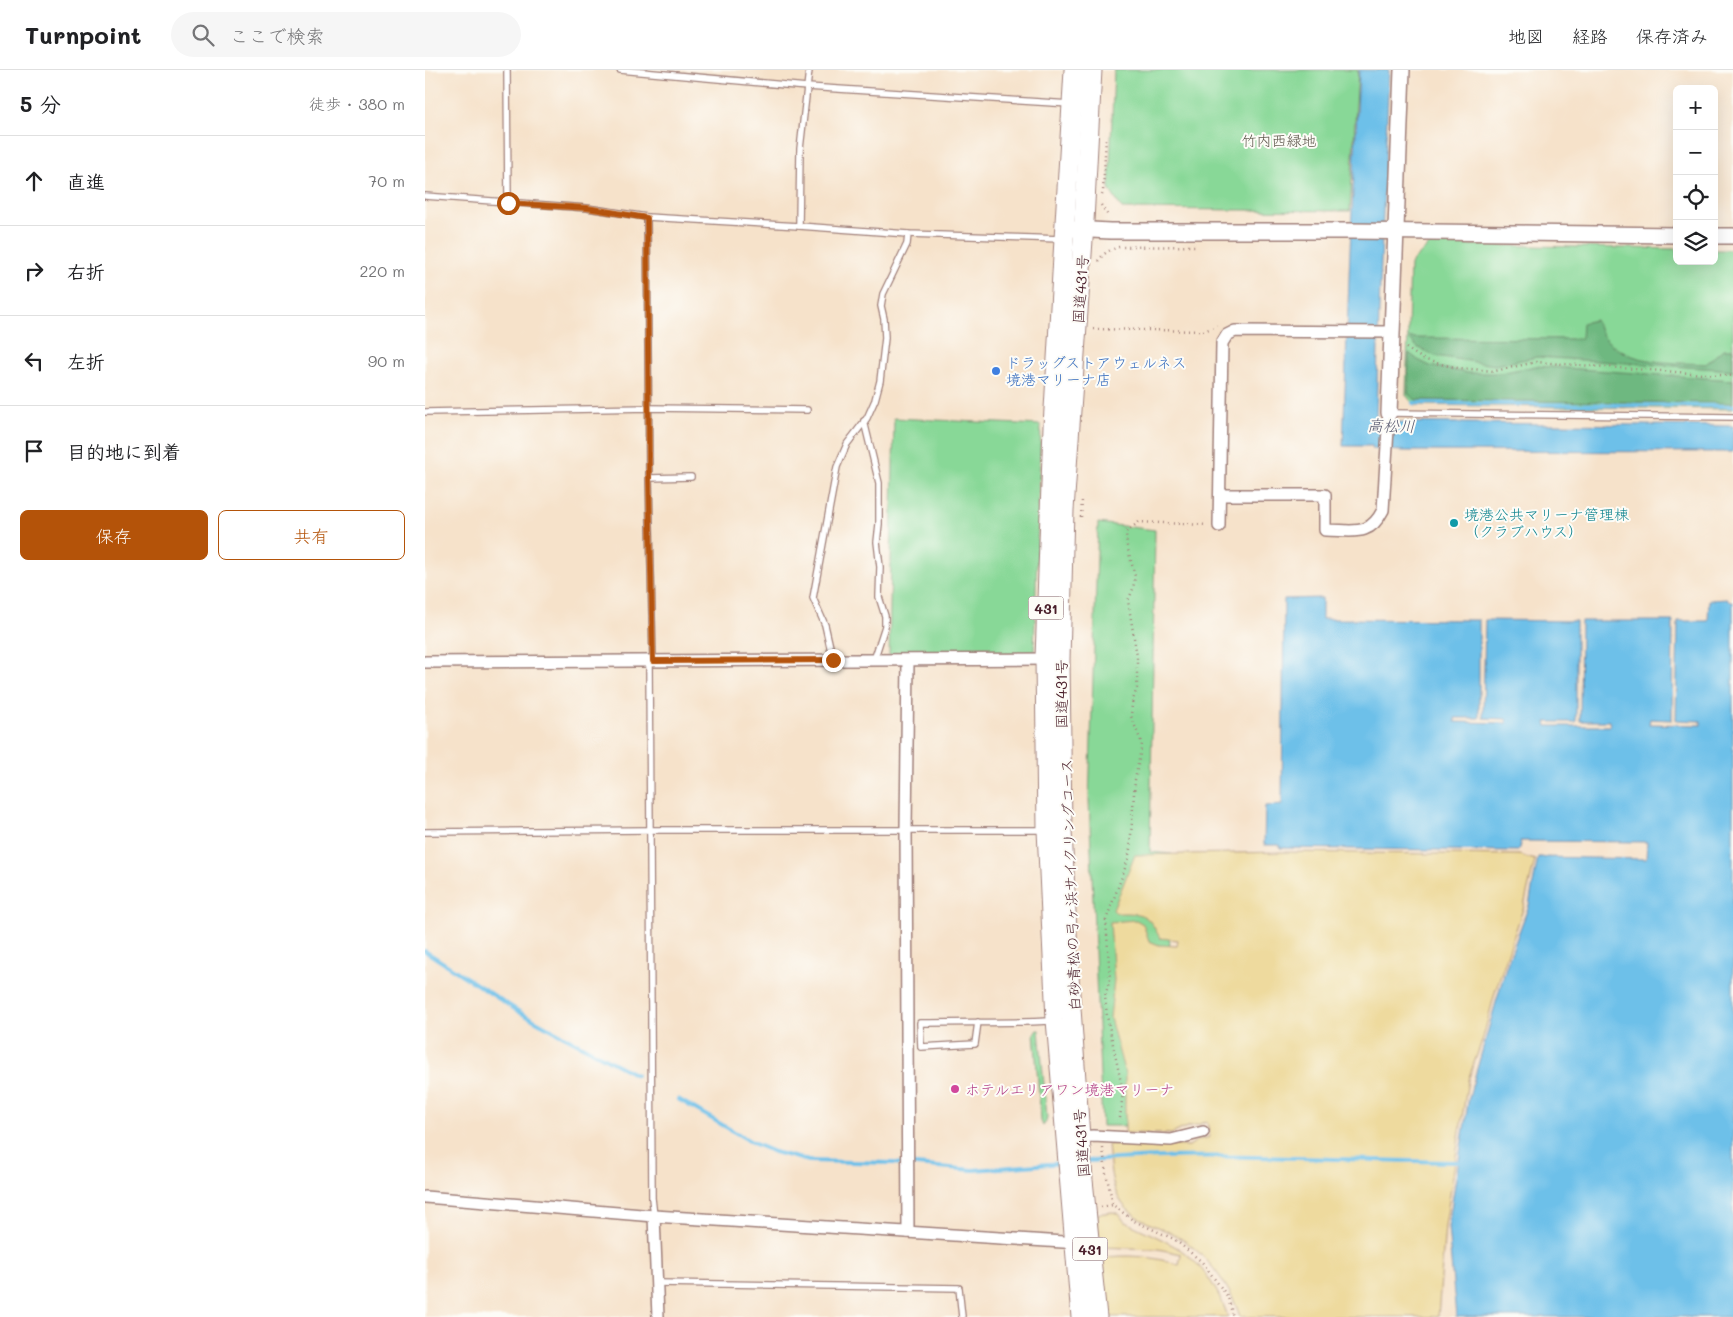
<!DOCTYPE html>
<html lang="ja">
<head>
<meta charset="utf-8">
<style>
	:root { --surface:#fff; --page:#f6f6f6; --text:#202124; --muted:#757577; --line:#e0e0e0; --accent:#b45309 }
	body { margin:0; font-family:Mali,"Klee One",sans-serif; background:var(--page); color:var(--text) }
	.controls { position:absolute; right:15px; top:15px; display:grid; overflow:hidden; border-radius:8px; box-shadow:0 5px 20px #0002 }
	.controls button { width:45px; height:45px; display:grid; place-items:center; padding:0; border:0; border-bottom:1px solid var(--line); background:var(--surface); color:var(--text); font:25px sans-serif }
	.stop { position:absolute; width:15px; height:15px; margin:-11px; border:4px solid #b45309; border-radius:50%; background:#fff }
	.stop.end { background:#b45309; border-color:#fff; box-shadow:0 1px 5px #0008 }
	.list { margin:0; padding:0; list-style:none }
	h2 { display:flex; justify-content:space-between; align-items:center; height:65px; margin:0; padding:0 20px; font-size:21px }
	h2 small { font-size:16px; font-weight:400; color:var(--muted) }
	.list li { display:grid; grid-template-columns:32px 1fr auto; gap:15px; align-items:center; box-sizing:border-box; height:90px; padding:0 20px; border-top:1px solid var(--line) }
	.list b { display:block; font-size:19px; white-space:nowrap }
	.list em { font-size:16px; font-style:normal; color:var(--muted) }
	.actions { display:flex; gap:10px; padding:15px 20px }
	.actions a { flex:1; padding:11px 0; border:1px solid var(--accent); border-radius:8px; text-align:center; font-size:18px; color:var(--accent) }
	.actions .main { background:var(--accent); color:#fff }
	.icon { flex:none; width:28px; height:28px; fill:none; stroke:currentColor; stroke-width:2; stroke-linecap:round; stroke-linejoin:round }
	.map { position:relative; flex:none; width:1308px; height:1247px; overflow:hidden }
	header { display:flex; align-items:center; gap:30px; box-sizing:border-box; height:70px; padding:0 25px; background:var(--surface); border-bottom:1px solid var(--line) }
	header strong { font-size:24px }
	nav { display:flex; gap:28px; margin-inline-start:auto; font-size:18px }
	.search { width:350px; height:45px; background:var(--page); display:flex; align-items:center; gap:12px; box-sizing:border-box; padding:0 18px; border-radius:28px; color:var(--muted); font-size:19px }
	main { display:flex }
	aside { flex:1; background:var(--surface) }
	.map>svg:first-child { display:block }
	.green { fill:#88d897; stroke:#697c61 }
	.forest { fill:#6eb880; stroke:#5c6c56 }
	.sand { fill:#eeda9e; stroke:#9c7c64 }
	.water { fill:#6dc0e9; stroke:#5c708a }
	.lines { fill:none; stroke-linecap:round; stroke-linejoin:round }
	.stream { stroke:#6dc0e9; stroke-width:4 }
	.service-casing { stroke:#a0807a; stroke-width:8 }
	.minor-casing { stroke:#a0807a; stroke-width:14 }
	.tertiary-casing { stroke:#a0807a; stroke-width:18 }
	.trunk-casing { stroke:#a0807a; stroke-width:21 }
	.path { stroke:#a0807a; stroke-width:2.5; stroke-dasharray:1 4; stroke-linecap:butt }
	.service { stroke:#fff; stroke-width:5.5 }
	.minor { stroke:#fff; stroke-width:11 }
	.tertiary { stroke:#fff; stroke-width:15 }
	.trunk { stroke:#fff; stroke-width:19 }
	.route { stroke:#b45309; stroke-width:6 }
	.shop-dot { fill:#3f7fe0; stroke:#fdfcf7; stroke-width:2 }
	.culture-dot { fill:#0f9aa8; stroke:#fdfcf7; stroke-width:2 }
	.hotel-dot { fill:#d1479c; stroke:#fdfcf7; stroke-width:2 }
	.labels { text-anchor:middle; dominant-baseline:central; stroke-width:4; stroke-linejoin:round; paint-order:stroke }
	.shield { fill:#fdfcf7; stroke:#806168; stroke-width:1 }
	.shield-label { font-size:14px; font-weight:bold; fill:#4a1f2b }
	.park-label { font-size:15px; fill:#5d564b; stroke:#fdfcf7 }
	.street-label { font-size:15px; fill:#4a1f2b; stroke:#fdfcf7 }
	.shop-label { font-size:15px; fill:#366cbe; stroke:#fdfcf7; text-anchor:start }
	.culture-label { font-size:15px; fill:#0d838f; stroke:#fdfcf7; text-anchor:start }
	.hotel-label { font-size:15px; fill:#b23c85; stroke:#fdfcf7; text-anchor:start }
	.water-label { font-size:16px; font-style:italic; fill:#56576e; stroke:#fdfcf7 }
</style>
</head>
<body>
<header>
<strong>Turnpoint</strong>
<div class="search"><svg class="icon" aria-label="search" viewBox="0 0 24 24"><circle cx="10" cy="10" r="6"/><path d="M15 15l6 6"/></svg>ここで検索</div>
<nav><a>地図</a><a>経路</a><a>保存済み</a></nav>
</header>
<main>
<aside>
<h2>5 分<small>徒歩 · 380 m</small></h2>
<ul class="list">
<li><svg class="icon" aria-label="ahead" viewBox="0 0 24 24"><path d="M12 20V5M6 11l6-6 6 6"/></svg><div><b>直進</b></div><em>70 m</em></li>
<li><svg class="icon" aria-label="right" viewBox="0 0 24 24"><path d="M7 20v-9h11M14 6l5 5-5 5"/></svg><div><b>右折</b></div><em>220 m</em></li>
<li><svg class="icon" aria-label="left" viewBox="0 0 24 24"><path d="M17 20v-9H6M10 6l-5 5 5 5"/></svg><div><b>左折</b></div><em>90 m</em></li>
<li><svg class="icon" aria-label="arrive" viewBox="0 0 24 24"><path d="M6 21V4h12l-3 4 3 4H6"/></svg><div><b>目的地に到着</b></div></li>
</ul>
<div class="actions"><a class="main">保存</a><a>共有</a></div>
</aside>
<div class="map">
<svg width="1308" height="1247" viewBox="0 0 1308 1247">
	<rect width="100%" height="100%" fill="#fdfcf7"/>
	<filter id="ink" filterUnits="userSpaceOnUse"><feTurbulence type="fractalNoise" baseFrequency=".02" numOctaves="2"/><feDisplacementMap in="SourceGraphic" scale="10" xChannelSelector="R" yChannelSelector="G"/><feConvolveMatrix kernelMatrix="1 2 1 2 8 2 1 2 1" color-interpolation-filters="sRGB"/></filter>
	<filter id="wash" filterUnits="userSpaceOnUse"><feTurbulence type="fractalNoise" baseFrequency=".0096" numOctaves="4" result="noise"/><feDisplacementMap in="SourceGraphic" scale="20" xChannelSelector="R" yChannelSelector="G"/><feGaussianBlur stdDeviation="1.12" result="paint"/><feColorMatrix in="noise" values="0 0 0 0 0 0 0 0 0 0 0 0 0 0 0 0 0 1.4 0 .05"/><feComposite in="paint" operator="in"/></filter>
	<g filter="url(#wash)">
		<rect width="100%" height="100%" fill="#f6e2ca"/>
		<g class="green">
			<polygon points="689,0 933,0 925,141 697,139 684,119"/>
			<polygon points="1005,174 1252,179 1252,191 1289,191 1289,180 1308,180 1308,339 989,335 981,325 985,194"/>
			<polygon points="469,348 616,355 609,584 464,585"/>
			<polygon points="673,453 730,460 725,782 747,784 740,1056 677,1056 664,730"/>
			<polygon points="612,960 614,960 622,1047 621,1052 618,1056 616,1051 609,963"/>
		</g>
		<g class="forest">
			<path d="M1170,250C1173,256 1175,262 1179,267C1203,296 1248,292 1281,294L1298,279H1308V300L1112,287L1070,295L1010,286L992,277L984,268L1156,269L1157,253Z"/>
			<polygon points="984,283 993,290 1005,296 1043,303 1075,303 1111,296 1308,310 1308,333 991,330 983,324"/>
		</g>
		<g class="sand">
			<path d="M857,782L1094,785L1110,790L1099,836L1071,919L1058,968L1043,1010L1020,1156L1013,1247H815C806,1215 776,1177 746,1163C729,1155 708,1149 697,1133C685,1117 685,1093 683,1074L764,1076L773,1070L785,1067L782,1052L759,1058L747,1064L700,1063V1004L685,948L689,910L685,852L711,850L718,854L724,871L734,875L752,876L753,870L735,868C724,848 722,843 699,843C694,843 692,844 688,840L710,785Z"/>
			<path d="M688,1142L694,1144L699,1151C716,1160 734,1167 751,1177C776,1192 794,1220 803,1247H681L675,1188C700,1184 730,1186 754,1195L756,1184L733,1179L674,1177L672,1144Z"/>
		</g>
		<g class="water">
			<polygon points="934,0 964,0 954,240 951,352 1308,356 1308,382 977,381 948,379 947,376 918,376 925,180"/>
			<polygon points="897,528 897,549 1054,550 1054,648 1030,648 1030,652 1082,653 1081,649 1058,648 1060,550 1151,551 1151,652 1121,652 1122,656 1185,656 1184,651 1155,651 1156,551 1248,551 1247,650 1225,649 1224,654 1276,655 1276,651 1251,650 1253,551 1283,551 1284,530 1303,529 1303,531 1308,531 1308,1247 1031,1247 1023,1157 1044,1027 1081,897 1104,835 1113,787 1221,789 1222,772 1096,771 1093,781 855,778 855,775 839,775 840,736 857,735 859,529"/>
		</g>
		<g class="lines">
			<g class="stream">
				<polyline points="988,333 1308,336"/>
				<polyline points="0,881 96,943 211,1005"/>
				<polyline points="253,1029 330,1074 349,1082 384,1091 468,1093 548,1100 638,1093"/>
				<path d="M663,1091C788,1081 913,1091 1038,1092"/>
			</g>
		</g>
	</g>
	<g filter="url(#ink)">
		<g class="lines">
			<g class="service-casing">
				<g id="service">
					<polyline points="82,0 83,133"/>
					<polyline points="195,0 382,17 645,34"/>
					<polyline points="0,126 162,138 222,147 374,156 483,164 636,169"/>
					<polyline points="222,147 224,408 228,591"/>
					<polyline points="374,156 375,79 384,0"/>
					<polyline points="0,342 224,338 382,340"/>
					<polyline points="965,343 1308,347"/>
					<polyline points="439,351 454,413 454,454 452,472 455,497 454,527 460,546 460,556 449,590"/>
					<polyline points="224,408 266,407"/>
					<polyline points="408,590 400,555 388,528 412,397 422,374 442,348 450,330 455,311 460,268 459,249 456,236 458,224 482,174 483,164"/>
					<polyline points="224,591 227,1128 229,1146"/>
					<polyline points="0,762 226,760 619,760"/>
					<path d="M553,952L550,974L496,977L495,953C539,952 584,953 628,951"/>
					<polyline points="232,1213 534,1218 537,1247"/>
				</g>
			</g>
			<g class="minor-casing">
				<g id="minor">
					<path d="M795,425H900V460C928,460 944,468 958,440L964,343"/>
					<polyline points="794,456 797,273 802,265 810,261 967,262"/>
					<polyline points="483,591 481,759 483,1162"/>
					<polyline points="0,592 626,589"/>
					<polyline points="655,1067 668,1066 746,1070 778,1062"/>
					<polyline points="0,1127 229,1146 654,1173"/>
					<polyline points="229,1146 233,1247"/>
				</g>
			</g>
			<g class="tertiary-casing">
				<g id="tertiary">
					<polyline points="648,159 685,161 926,161 1252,165"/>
					<polyline points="1289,166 1308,166"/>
					<polyline points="964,343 977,0"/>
				</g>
			</g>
			<g class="trunk-casing">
				<g id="trunk">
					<polyline points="649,0 628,356 620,589 622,760 631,950 656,1247"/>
					<polyline points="667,0 658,170 639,440 635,589 637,760 645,924 658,1110 672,1247"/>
				</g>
			</g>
			<g class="path">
				<polyline points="677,125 678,122 681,66"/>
				<polyline points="676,135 684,147"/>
				<path d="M673,191C679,183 684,180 694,177L770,176"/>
				<polyline points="668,259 779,261 794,255"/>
				<polyline points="981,278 998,289 1011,293 1033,298 1070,301 1111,292 1308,306"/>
				<polyline points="656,447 657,430"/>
				<polyline points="695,1048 698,1022 682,946 680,926 685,909 681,850 703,790 705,779 710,710 717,674 706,646 707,633 712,618 712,586 703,531 708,519 710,506 702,476 701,462 714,452 782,455"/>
				<polyline points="678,1078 681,1103 688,1135 709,1151 749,1169 777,1192 803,1227 808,1247"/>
				<polyline points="676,1137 688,1135"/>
			</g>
			<use href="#service" class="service"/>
			<use href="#minor" class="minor"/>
			<use href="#tertiary" class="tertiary"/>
			<use href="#trunk" class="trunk"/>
		</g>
	</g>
	<g class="lines" filter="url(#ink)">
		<polyline class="route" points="83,133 162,138 222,148 224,408 228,591 408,590"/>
	</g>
	<circle class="shop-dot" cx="571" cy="301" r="5"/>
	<circle class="culture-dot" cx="1029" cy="453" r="5"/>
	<circle class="hotel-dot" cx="530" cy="1019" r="5"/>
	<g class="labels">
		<g class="shield">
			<rect x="603.5" y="526.5" width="35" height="23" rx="4"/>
			<rect x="647.5" y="1167.5" width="35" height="23" rx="4"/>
		</g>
		<g class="shield-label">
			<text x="621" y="538">431</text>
			<text x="665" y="1179">431</text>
		</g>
		<g class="park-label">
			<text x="854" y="70">竹内西緑地</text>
		</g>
		<g class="street-label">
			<text transform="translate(655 219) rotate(-86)">国道431号</text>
			<text transform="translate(636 624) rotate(-90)">国道431号</text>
			<text transform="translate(645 815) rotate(-92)">白砂青松の弓ヶ浜サイクリングコース</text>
			<text transform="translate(656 1073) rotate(-94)">国道431号</text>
		</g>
		<g class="shop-label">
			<text x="581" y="292">ドラッグストアウェルネス<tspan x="581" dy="17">境港マリーナ店</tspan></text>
		</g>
		<g class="culture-label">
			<text x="1039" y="444">境港公共マリーナ管理棟<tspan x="1039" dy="17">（クラブハウス）</tspan></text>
		</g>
		<g class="hotel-label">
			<text x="540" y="1019">ホテルエリアワン境港マリーナ</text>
		</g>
		<g class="water-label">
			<text transform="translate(966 355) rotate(1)">高松川</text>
		</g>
	</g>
</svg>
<div class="controls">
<button>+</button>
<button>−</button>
<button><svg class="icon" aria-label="locate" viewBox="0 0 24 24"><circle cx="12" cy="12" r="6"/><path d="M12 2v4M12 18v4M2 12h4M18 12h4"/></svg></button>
<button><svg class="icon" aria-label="layers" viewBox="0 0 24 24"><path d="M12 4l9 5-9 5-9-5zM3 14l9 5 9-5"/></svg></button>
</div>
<div class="stop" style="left:83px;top:133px"></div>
<div class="stop end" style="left:408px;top:590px"></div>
</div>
</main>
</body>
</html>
